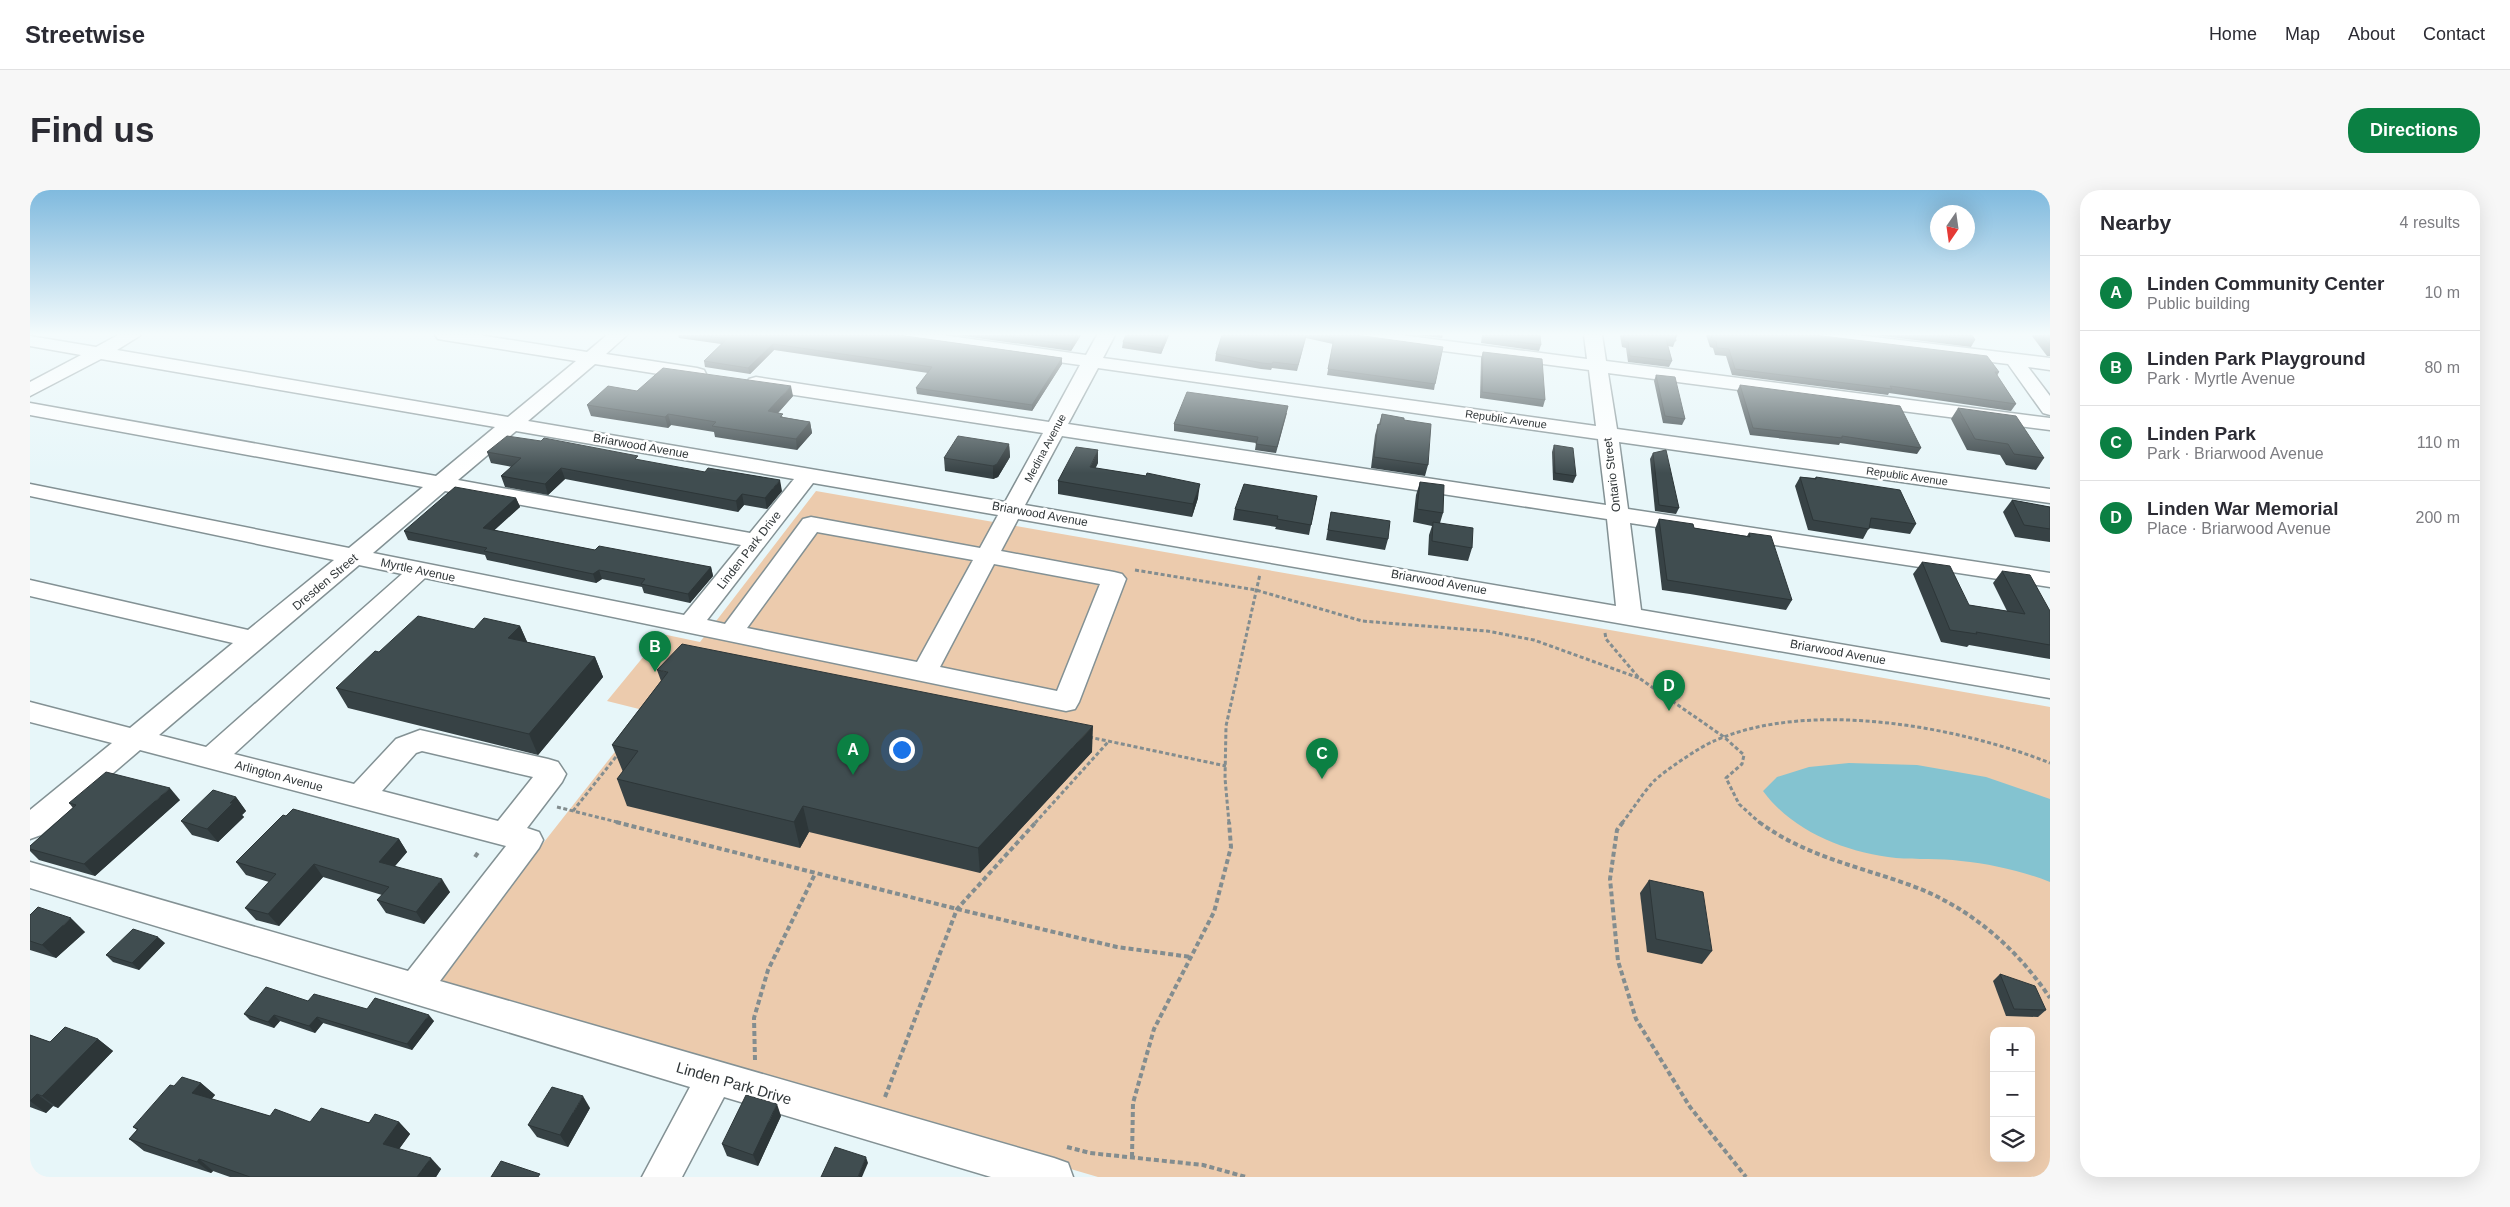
<!DOCTYPE html>
<html lang="en">
<head>
<meta charset="utf-8">
<style>
	:root { --surface:#fff; --page:#f7f7f7; --text:#2b2b33; --muted:#7c7c81; --line:#e1e1e2; --accent:#0b8043 }
	body { margin:0; font-family:Arial,sans-serif; background:var(--page); color:var(--text) }
	.controls { position:absolute; right:15px; bottom:15px; display:grid; overflow:hidden; border-radius:10px; box-shadow:0 5px 20px #0002 }
	.controls button { width:45px; height:45px; display:grid; place-items:center; padding:0; border:0; border-bottom:1px solid var(--line); background:var(--surface); color:var(--text); font:25px sans-serif }
	.compass { position:absolute; left:1900px; top:15px; width:45px; height:45px; border-radius:50%; background:var(--surface); box-shadow:0 5px 20px #0002; rotate:193deg }
	.you { position:absolute; left:871px; top:559px; width:18px; height:18px; margin:-12px; border:4px solid #fff; border-radius:50%; background:#1a73e8; box-shadow:0 0 0 8px #1a73e833 }
	.badge { display:grid; place-items:center; width:32px; height:32px; border-radius:50%; background:var(--accent); color:#fff; font-size:16px; font-weight:700 }
	.pin { position:absolute; translate:-50% -41px; filter:drop-shadow(0 1px 2px #0008) }
	.pin::after { content:''; position:absolute; top:26px; width:18px; height:15px; background:inherit; clip-path:polygon(0 0,100% 0,50% 100%) }
	.list { margin:0; padding:0; list-style:none }
	h2 { display:flex; justify-content:space-between; align-items:center; height:65px; margin:0; padding:0 20px; font-size:21px }
	h2 small { font-size:16px; font-weight:400; color:var(--muted) }
	.list li { display:grid; grid-template-columns:32px 1fr auto; gap:15px; align-items:center; box-sizing:border-box; height:75px; padding:0 20px; border-top:1px solid var(--line) }
	.list b { display:block; font-size:19px; white-space:nowrap }
	.list p { margin:0; font-size:16px; white-space:nowrap; color:var(--muted) }
	.list em { font-size:16px; font-style:normal; color:var(--muted) }
	.icon { flex:none; width:28px; height:28px; fill:none; stroke:currentColor; stroke-width:2; stroke-linecap:round; stroke-linejoin:round }
	.map { position:relative; flex:none; width:2020px; height:987px; overflow:hidden; border-radius:20px }
	header { display:flex; align-items:center; gap:30px; box-sizing:border-box; height:70px; padding:0 25px; background:var(--surface); border-bottom:1px solid var(--line) }
	header strong { font-size:24px }
	nav { display:flex; gap:28px; margin-inline-start:auto; font-size:18px }
	.intro { display:flex; align-items:center; justify-content:space-between; box-sizing:border-box; height:120px; padding:0 30px }
	h1 { margin:0; font-size:35px }
	.button { padding:12px 22px; border-radius:20px; background:var(--accent); color:#fff; font-size:18px; font-weight:700 }
	main { display:flex; gap:30px; padding:0 30px }
	aside { flex:1; background:var(--surface); border-radius:20px; box-shadow:0 5px 20px #0002 }
	.map>svg:first-child { display:block }
	.green { fill:#eccbad; fill-rule:evenodd }
	.water { fill:#84c3d0 }
	.lines { fill:none; stroke-linecap:round; stroke-linejoin:round }
	.minor-casing { stroke:#839194; stroke-width:3 }
	.path-far1 { stroke:#838d8f; stroke-width:3; stroke-dasharray:4 2.5; stroke-linecap:butt }
	.path { stroke:#838d8f; stroke-width:4; stroke-dasharray:5 3; stroke-linecap:butt }
	.minor { fill:#fff; fill-rule:evenodd }
	.wall { fill:#374245 }
	.shaded-wall { fill:#2d3638 }
	.building { fill:#404d50; stroke:#2d3638 }
	.labels { text-anchor:middle; dominant-baseline:central; stroke-width:5; stroke-linejoin:round; paint-order:stroke }
	.far-street-label { font-size:11px; fill:#303638; stroke:#fff }
	.street-label { font-size:12px; fill:#303638; stroke:#fff }
	.near-street-label { font-size:15px; fill:#303638; stroke:#fff }
</style>
</head>
<body>
<header>
<strong>Streetwise</strong>
<nav><a>Home</a><a>Map</a><a>About</a><a>Contact</a></nav>
</header>
<div class="intro"><h1>Find us</h1><a class="button">Directions</a></div>
<main>
<div class="map">
<svg width="2020" height="987" viewBox="0 0 2020 987">
	<rect width="100%" height="100%" fill="#e7f6f9"/>
	<path class="green" d="M786,301L2020,517V987H1068L409,794L507,661L617,521L577,511L632,444L670,452ZM1964,841H2001V968H1964Z"/>
	<path class="water" d="M1819,573L1887,575L1956,587L2020,609V692C1992,681 1961,674 1931,671C1909,668 1887,670 1866,668C1817,663 1763,642 1733,601L1747,587L1779,577Z"/>
	<g class="lines">
		<g class="minor-casing">
			<g id="minor">
				<path d="M88,145H111L87,160L478,227L546,171L414,150L408,149L405,145H449L557,162L577,145H597L576,164L667,178L674,180L676,184L674,188L667,190L565,174L498,231L975,312L1013,243L726,199L719,197L717,193L719,189L726,187L1019,232L1050,175L873,150L867,149L864,145H912L1056,165L1067,145H1085L1073,168L1566,236L1559,180L1329,150L1323,149L1320,145H1371L1557,169L1554,145H1572L1576,171L2020,228V240L1578,183L1587,239L2020,299V313L1589,252L1598,319L2020,383V397L1600,333L1611,420L2020,490V508L988,329L971,361L1084,382L1092,384L1096,389L1049,512L1045,519L1036,521L395,388L204,564L324,594L366,549L390,540L518,569L528,572L536,584L532,592L497,638L509,642L513,650L509,658L410,791L1024,968L1038,973L1043,987H961L694,907L652,987H612L660,897L0,698V672L378,781L476,656L110,560L11,645L0,649V620L82,553L0,532V512L100,538L203,453L0,406V390L218,440L304,370L0,306V294L319,358L393,297L0,225V213L406,286L465,237L71,169L0,206V192L51,165L0,156V146L66,157ZM1068,178L1568,249L1576,315L1038,234ZM486,241L764,289L720,343L428,290ZM1032,246L1577,329L1586,416L995,315ZM783,293L968,325L950,358L781,327L773,329L695,434L677,430ZM415,301L711,355L654,425L343,363ZM787,342L943,370L887,472L717,438ZM964,374L1070,394L1027,501L910,477ZM329,375L372,384L176,557L129,545ZM392,561L503,587L468,631L352,601L386,563Z"/>
				<polygon points="1773,145 1827,145 2020,168 2020,180 1998,177 2020,206 2020,225 2013,223 1978,174 1782,150 1776,149"/>
			</g>
		</g>
		<g class="path-far1">
			<polyline points="1105,380 1226,400 1332,431 1457,441 1504,450 1609,488"/>
			<polyline points="1575,443 1576,449 1609,488 1694,547 1714,565 1712,574 1696,588 1709,614 1730,633"/>
			<polyline points="1059,547 1196,576"/>
			<polyline points="527,617 591,633"/>
			<polyline points="543,621 589,563"/>
			<polyline points="1005,633 1079,551"/>
			<polyline points="1199,633 1195,588 1196,536 1230,384"/>
			<path d="M1592,633C1603,619 1612,604 1624,591C1633,582 1671,556 1684,551C1778,509 1927,536 2020,573"/>
		</g>
		<g class="path">
			<polyline points="586,632 927,719 1087,757 1161,767"/>
			<polyline points="1593,632 1587,640 1580,689 1588,771 1606,829 1660,917 1716,987"/>
			<path d="M1729,632C1775,666 1827,676 1880,695C1938,716 1986,757 2020,808"/>
			<polyline points="445,667 449,661"/>
			<polyline points="725,870 724,828 738,780 785,684"/>
			<polyline points="855,907 927,719 1006,632"/>
			<polyline points="1037,957 1060,963 1173,975 1216,987"/>
			<polyline points="1102,967 1103,913 1124,839 1184,722 1201,657 1199,632"/>
		</g>
		<use href="#minor" class="minor"/>
	</g>
	<g class="wall">
		<polygon points="648,145 868,145 1032,168 1032,174 1002,221 887,204 886,198 898,183 744,160 720,184 675,177 674,171 691,154 649,148"/>
		<polygon points="926,145 1051,145 1041,161"/>
		<polygon points="1139,145 1131,164 1092,158 1093,152"/>
		<polygon points="1192,145 1326,145 1405,194 1404,200 1297,185 1303,154 1276,148 1267,181 1242,178 1241,180 1231,179 1185,171 1186,164"/>
		<polygon points="1386,145 1413,145 1412,148"/>
		<polygon points="1452,145 1510,145 1511,155 1509,161 1451,153"/>
		<polygon points="1590,145 1647,145 1647,146 1643,157 1638,156 1642,171 1639,177 1598,172 1596,158 1592,157"/>
		<polygon points="1676,145 1784,145 1969,182 1967,186 1986,214 1981,221 1859,203 1858,205 1702,185 1696,166 1685,165 1683,158 1680,157"/>
		<polygon points="1844,145 1942,145 1945,150 1941,157"/>
		<polygon points="2003,145 2020,145 2020,166 2017,166 2002,146"/>
		<polygon points="1453,162 1515,210 1513,217 1450,208 1451,168"/>
		<polygon points="1626,185 1655,229 1652,235 1633,233 1624,191"/>
		<polygon points="1710,195 1891,258 1887,264 1810,253 1809,255 1720,245 1707,201"/>
		<polygon points="607,201 763,206 748,223 753,227 780,232 782,243 767,260 685,247 684,242 641,235 638,238 561,226 557,215"/>
		<polygon points="1928,218 2014,268 2006,280 1976,275 1970,265 1937,260 1921,229"/>
		<polygon points="1257,223 1246,263 1225,260 1226,253 1144,241 1144,234"/>
		<polygon points="1352,224 1374,230 1398,275 1395,286 1341,278 1345,245 1348,234 1349,234"/>
		<polygon points="979,254 980,267 968,287 963,289 915,281 914,268"/>
		<polygon points="1524,255 1546,286 1543,293 1523,290 1522,262"/>
		<polygon points="457,262 609,270 752,301 737,319 714,315 708,322 535,289 518,305 475,297 471,286 482,277 461,273"/>
		<polygon points="1623,263 1649,318 1646,324 1625,321 1620,269"/>
		<polygon points="1068,273 1065,278 1104,284 1116,286 1168,308 1162,327 1028,304 1028,291"/>
		<polygon points="1770,287 1785,288 1786,287 1886,334 1880,344 1839,338 1833,349 1778,340 1765,296"/>
		<polygon points="1390,292 1413,323 1410,333 1442,358 1438,371 1398,365 1399,345 1402,336 1383,332 1386,305"/>
		<polygon points="1287,306 1279,345 1245,339 1246,337 1203,330 1205,319"/>
		<polygon points="486,308 490,317 464,340 565,360 681,377 683,386 660,413 614,403 612,397 572,389 566,393 457,370 455,365 378,350 374,341"/>
		<polygon points="1982,310 2020,317 2020,352 1985,347 1973,322"/>
		<polygon points="1301,322 1358,349 1355,360 1296,350"/>
		<polygon points="1629,329 1664,338 1717,346 1719,343 1762,410 1756,420 1660,404 1632,400 1625,339"/>
		<polygon points="1892,372 1939,415 1977,421 1963,393 1972,381 2020,421 2020,469 1939,455 1937,457 1911,452 1883,384"/>
		<polygon points="490,436 497,452 565,467 573,487 508,565 318,518 306,498 349,462 444,439"/>
		<polygon points="627,480 1062,562 950,683 779,642 770,658 597,616 587,589 593,582 582,555 631,491"/>
		<polygon points="206,607 216,621 212,625 214,627 188,652 162,645 151,631"/>
		<polygon points="150,610 65,686 9,670 0,661 0,656 43,618 39,613"/>
		<polygon points="369,649 377,662 365,676 420,702 394,734 356,723 347,710 352,705 293,687 249,736 226,730 215,718 239,692 216,685 206,672"/>
		<polygon points="1619,690 1682,761 1672,774 1617,762 1610,703"/>
		<polygon points="0,725 55,742 26,768 0,760"/>
		<polygon points="135,753 109,780 83,772 76,765"/>
		<polygon points="1970,784 2016,820 2008,827 1976,826 1963,791"/>
		<polygon points="278,811 337,819 404,831 382,860 293,833 285,843 250,831 244,838 220,830 214,824"/>
		<polygon points="0,845 20,852 68,849 83,861 28,918 23,916 16,923 0,917"/>
		<polygon points="171,893 185,905 181,909 240,926 280,932 369,932 380,944 369,959 411,979 406,987 200,987 183,981 181,983 114,961 99,949 107,940 103,937 144,896"/>
		<polygon points="560,918 538,957 507,947 498,935"/>
		<polygon points="751,926 728,976 697,966 692,954"/>
	</g>
	<g class="shaded-wall">
		<polygon points="1047,145 1051,145 1041,161 1041,155"/>
		<polygon points="1136,145 1139,145 1131,164 1131,158"/>
		<polygon points="743,154 744,160 720,184 718,178"/>
		<polygon points="1032,168 1032,174 1002,221 1002,215"/>
		<polygon points="761,196 763,206 740,232 738,221"/>
		<polygon points="638,224 641,235 638,238 635,227"/>
		<polygon points="780,232 782,243 767,260 766,249"/>
		<polygon points="979,254 980,267 968,287 963,289 963,276"/>
		<polygon points="1068,260 1068,273 1060,290 1060,277"/>
		<polygon points="531,278 535,289 518,305 515,294"/>
		<polygon points="750,290 752,301 737,319 735,308"/>
		<polygon points="1170,294 1168,308 1162,327 1163,314"/>
		<polygon points="712,304 714,315 708,322 706,311"/>
		<polygon points="486,308 490,317 457,347 453,338"/>
		<polygon points="681,377 683,386 660,413 658,404"/>
		<polygon points="569,380 572,389 566,393 563,384"/>
		<polygon points="490,436 499,456 478,448"/>
		<polygon points="565,467 573,487 508,565 499,544"/>
		<polygon points="1063,536 1062,562 950,683 948,658"/>
		<polygon points="140,598 150,610 65,686 54,674"/>
		<polygon points="206,607 216,621 212,625 214,627 188,652 177,639"/>
		<polygon points="773,616 779,642 770,658 764,632"/>
		<polygon points="369,649 377,662 358,684 349,672"/>
		<polygon points="284,674 293,687 249,736 238,724"/>
		<polygon points="412,689 420,702 394,734 386,722"/>
		<polygon points="41,728 55,742 26,768 12,755"/>
		<polygon points="128,747 135,753 109,780 102,773"/>
		<polygon points="244,825 250,831 244,838 238,832"/>
		<polygon points="399,825 404,831 382,860 377,854"/>
		<polygon points="287,827 293,833 285,843 279,836"/>
		<polygon points="68,849 83,861 28,918 12,906"/>
		<polygon points="171,893 185,905 176,916 162,903"/>
		<polygon points="7,904 23,916 16,923 0,911"/>
		<polygon points="553,906 560,918 538,957 530,945"/>
		<polygon points="747,914 751,926 728,976 723,965"/>
		<polygon points="369,932 380,944 364,966 353,954"/>
		<polygon points="836,967 838,973 832,987 828,987"/>
		<polygon points="401,968 411,979 406,987 387,987"/>
		<polygon points="169,969 183,981 181,983 167,972"/>
	</g>
	<g class="building">
		<polygon points="669,145 868,145 1032,168 1002,215 886,198 902,177 743,154 718,178 674,171 697,149"/>
		<polygon points="970,145 1047,145 1041,155"/>
		<polygon points="1096,145 1136,145 1131,158 1093,152"/>
		<polygon points="1192,145 1276,145 1268,175 1243,172 1242,174 1232,173 1186,164"/>
		<polygon points="1292,145 1326,145 1413,157 1405,194 1298,179 1304,148"/>
		<polygon points="1453,145 1510,145 1511,155 1453,147"/>
		<polygon points="1593,145 1647,145 1647,146 1645,146 1646,151 1636,149 1642,171 1600,166 1598,152 1594,151"/>
		<polygon points="1681,145 1784,145 1957,166 1969,182 1965,182 1986,214 1860,196 1862,199 1705,179 1699,159 1687,158 1686,151 1683,151"/>
		<polygon points="1902,145 1942,145 1945,150"/>
		<polygon points="2012,145 2020,145 2020,156"/>
		<polygon points="1453,162 1512,169 1515,210 1452,202"/>
		<polygon points="633,178 761,196 738,221 753,224 750,227 780,232 766,249 682,236 686,232 638,224 635,227 557,215 578,196 607,201"/>
		<polygon points="1626,185 1645,187 1655,229 1635,226"/>
		<polygon points="1710,195 1870,216 1891,258 1812,246 1812,248 1723,238"/>
		<polygon points="1157,202 1258,216 1247,257 1226,254 1228,247 1144,234"/>
		<polygon points="1928,218 1986,226 2014,268 1984,264 1978,254 1945,249"/>
		<polygon points="1352,224 1374,228 1374,230 1401,234 1398,275 1344,267 1348,234 1350,235"/>
		<polygon points="477,246 511,251 514,248 608,266 605,269 675,282 678,278 750,290 735,308 712,304 706,311 531,278 515,294 471,286 491,268 457,262"/>
		<polygon points="928,246 979,254 967,274 963,276 914,268"/>
		<polygon points="1524,255 1543,258 1546,286 1525,283"/>
		<polygon points="1046,257 1068,260 1060,277 1104,284 1116,286 1117,283 1170,294 1163,314 1028,291"/>
		<polygon points="1636,260 1649,318 1629,315 1623,263"/>
		<polygon points="1770,287 1786,289 1786,287 1870,300 1886,334 1841,328 1839,339 1783,330"/>
		<polygon points="1390,292 1414,295 1413,323 1387,319"/>
		<polygon points="1214,294 1287,306 1281,335 1247,329 1248,326 1205,319"/>
		<polygon points="425,297 486,308 453,338 565,360 569,356 681,377 658,404 611,394 615,389 569,380 563,384 454,361 457,358 374,341"/>
		<polygon points="1982,310 2020,317 2020,339 1994,335"/>
		<polygon points="1301,322 1360,331 1358,349 1298,340"/>
		<polygon points="1629,329 1663,334 1664,338 1720,347 1719,343 1741,346 1762,410 1637,390"/>
		<polygon points="1403,332 1443,338 1442,358 1402,351"/>
		<polygon points="1892,372 1920,376 1939,415 1995,424 1972,381 2000,385 2020,421 2020,455 1946,442 1947,444 1920,440"/>
		<polygon points="388,426 444,439 454,428 490,436 478,448 565,467 499,544 306,498 345,461 349,462"/>
		<polygon points="652,454 1063,536 948,658 773,616 764,632 587,589 608,561 582,555 638,482 627,480"/>
		<polygon points="76,582 140,598 54,674 0,659 0,656 46,615 39,613"/>
		<polygon points="183,600 206,607 200,613 203,613 177,639 151,631"/>
		<polygon points="263,619 369,649 349,672 412,689 386,722 347,710 359,697 284,674 238,724 215,718 246,684 206,672 253,625 256,626"/>
		<polygon points="1619,690 1673,702 1682,761 1626,749"/>
		<polygon points="8,717 41,728 12,755 0,751 0,725"/>
		<polygon points="103,739 128,747 102,773 76,765"/>
		<polygon points="1970,784 2005,796 2016,820 1984,819"/>
		<polygon points="236,797 278,811 284,804 337,819 345,808 399,825 377,854 287,827 279,836 244,825 238,832 214,824"/>
		<polygon points="35,837 68,849 12,906 7,904 0,911 0,845 20,852"/>
		<polygon points="152,887 171,893 162,903 240,926 245,919 280,932 291,918 339,933 345,924 369,932 353,954 401,968 387,987 220,987 169,969 167,972 99,949 108,939 103,937 140,895 144,896"/>
		<polygon points="522,897 553,906 530,945 498,935"/>
		<polygon points="716,905 747,914 723,965 692,954"/>
		<polygon points="805,957 836,967 828,987 791,987"/>
		<polygon points="471,971 510,984 508,987 461,987"/>
	</g>
	<linearGradient id="sky" x2="0" y2="1"><stop stop-color="#80bade"/><stop offset="0.51" stop-color="#f4fbfc"/><stop offset="1" stop-color="#f4fbfc" stop-opacity="0"/></linearGradient>
	<rect width="2020" height="283" fill="url(#sky)"/>
	<g class="labels">
		<g class="far-street-label">
			<text transform="translate(1476 229) rotate(8)">Republic Avenue</text>
			<text transform="translate(1015 258) rotate(-62)">Medina Avenue</text>
			<text transform="translate(1877 286) rotate(8)">Republic Avenue</text>
		</g>
		<g class="street-label">
			<text transform="translate(611 256) rotate(10)">Briarwood Avenue</text>
			<text transform="translate(1582 285) rotate(-97)">Ontario Street</text>
			<text transform="translate(1010 324) rotate(10)">Briarwood Avenue</text>
			<text transform="translate(719 360) rotate(-52)">Linden Park Drive</text>
			<text transform="translate(388 380) rotate(12)">Myrtle Avenue</text>
			<text transform="translate(295 392) rotate(-40)">Dresden Street</text>
			<text transform="translate(1409 392) rotate(10)">Briarwood Avenue</text>
			<text transform="translate(1808 462) rotate(10)">Briarwood Avenue</text>
			<text transform="translate(249 586) rotate(15)">Arlington Avenue</text>
		</g>
		<g class="near-street-label">
			<text transform="translate(704 893) rotate(16)">Linden Park Drive</text>
		</g>
	</g>
</svg>
<div class="controls">
<button>+</button>
<button>−</button>
<button><svg class="icon" aria-label="layers" viewBox="0 0 24 24"><path d="M12 4l9 5-9 5-9-5zM3 14l9 5 9-5"/></svg></button>
</div>
<svg class="compass" viewBox="-18 -18 36 36"><path d="M0-13l5 13h-10z" fill="#e53935"/><path d="M0 13l5-13h-10z" fill="#7c7c81"/></svg>
<div class="you"></div>
<div class="pin badge" style="left:823px;top:585px">A</div>
<div class="pin badge" style="left:625px;top:482px">B</div>
<div class="pin badge" style="left:1292px;top:589px">C</div>
<div class="pin badge" style="left:1639px;top:521px">D</div>
</div>
<aside>
<h2>Nearby<small>4 results</small></h2>
<ul class="list">
<li><span class="badge">A</span><div><b>Linden Community Center</b><p>Public building</p></div><em>10 m</em></li>
<li><span class="badge">B</span><div><b>Linden Park Playground</b><p>Park · Myrtle Avenue</p></div><em>80 m</em></li>
<li><span class="badge">C</span><div><b>Linden Park</b><p>Park · Briarwood Avenue</p></div><em>110 m</em></li>
<li><span class="badge">D</span><div><b>Linden War Memorial</b><p>Place · Briarwood Avenue</p></div><em>200 m</em></li>
</ul>
</aside>
</main>
</body>
</html>
